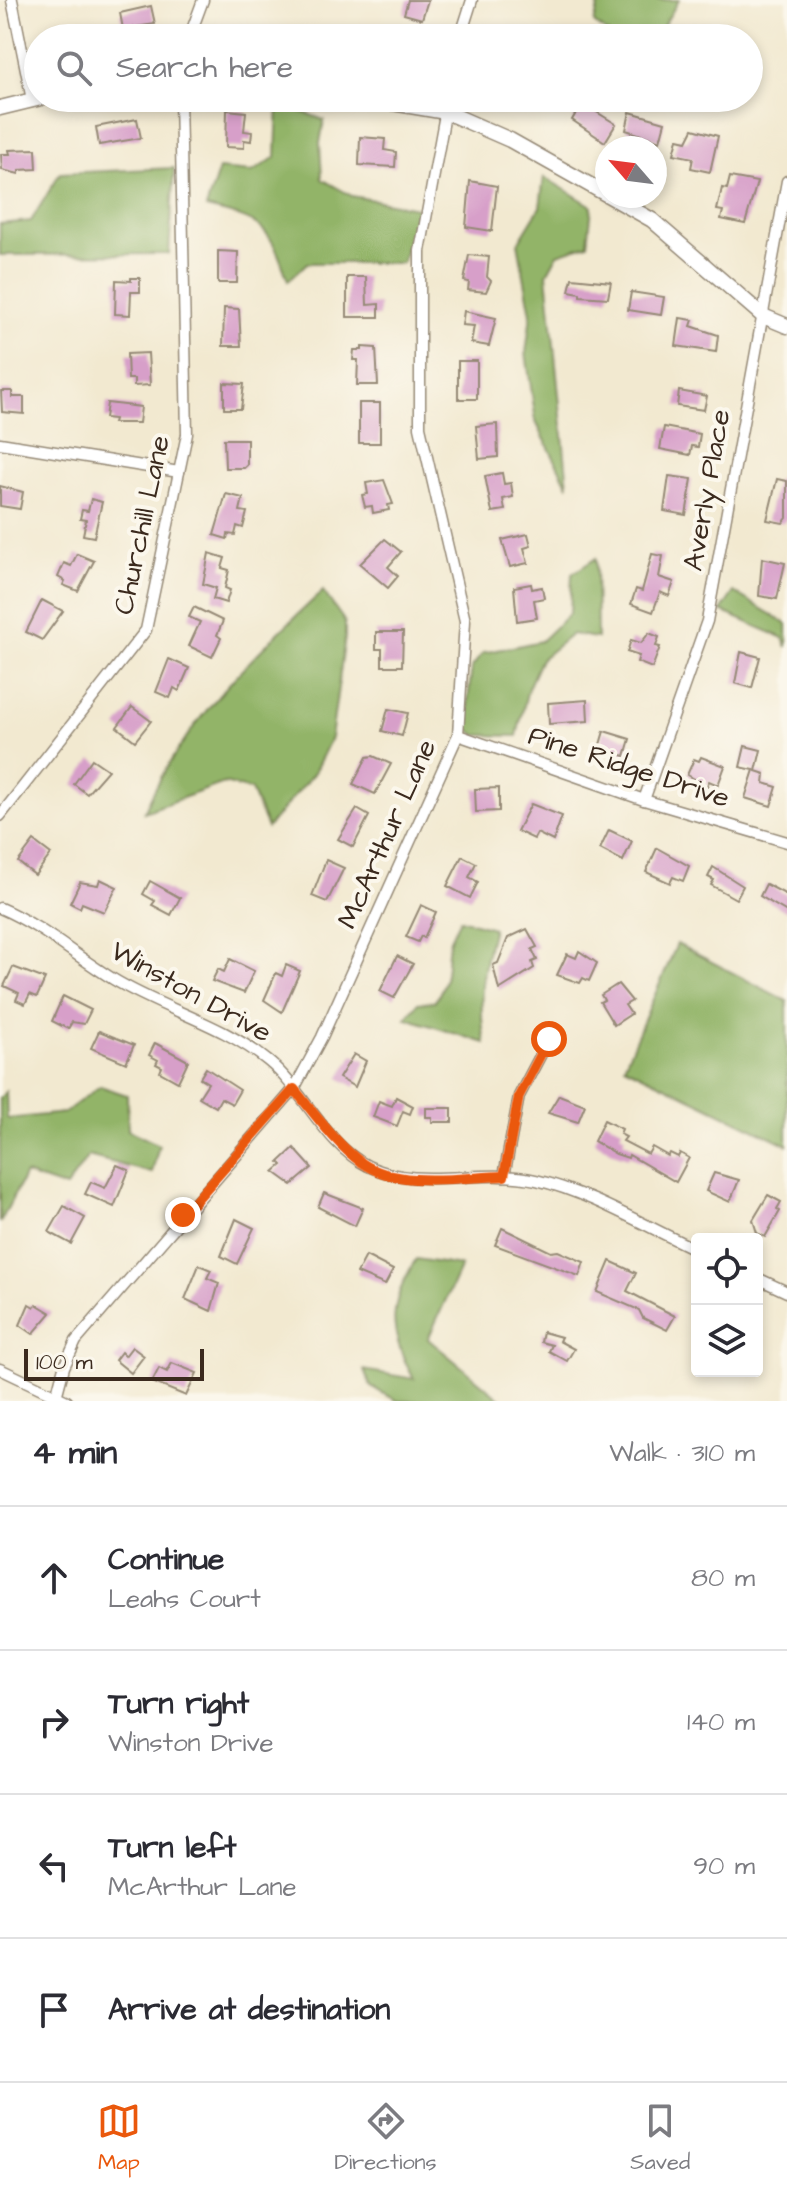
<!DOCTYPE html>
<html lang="en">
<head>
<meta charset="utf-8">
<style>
	:root { --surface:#fff; --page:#f2f2f3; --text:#2b2b33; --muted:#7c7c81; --line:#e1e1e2; --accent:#ea580c }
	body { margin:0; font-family:"Architects Daughter",sans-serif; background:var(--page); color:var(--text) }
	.controls { position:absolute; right:24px; bottom:24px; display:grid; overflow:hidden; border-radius:8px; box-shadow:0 4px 12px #0003 }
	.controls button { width:72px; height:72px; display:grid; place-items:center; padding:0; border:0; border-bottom:2px solid var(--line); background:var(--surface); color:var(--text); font:40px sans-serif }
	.compass { position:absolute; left:595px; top:136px; width:72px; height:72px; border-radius:50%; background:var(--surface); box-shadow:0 4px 12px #0003; rotate:298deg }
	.scale { position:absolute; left:24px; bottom:20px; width:180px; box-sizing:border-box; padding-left:8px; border:4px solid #3b2a1e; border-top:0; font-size:22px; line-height:28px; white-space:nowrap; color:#3b2a1e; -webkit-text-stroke:6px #fbf7ec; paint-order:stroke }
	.stop { position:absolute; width:24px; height:24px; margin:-18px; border:6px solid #ea580c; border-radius:50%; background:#fff }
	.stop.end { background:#ea580c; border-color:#fff; box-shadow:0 2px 8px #0008 }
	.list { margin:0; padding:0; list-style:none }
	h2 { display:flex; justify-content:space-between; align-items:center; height:104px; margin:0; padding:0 32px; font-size:34px }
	h2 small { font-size:26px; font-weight:400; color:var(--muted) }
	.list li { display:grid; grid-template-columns:52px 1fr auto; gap:24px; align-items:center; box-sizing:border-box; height:144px; padding:0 32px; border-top:2px solid var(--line) }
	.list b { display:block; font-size:30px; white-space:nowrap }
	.list p { margin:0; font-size:26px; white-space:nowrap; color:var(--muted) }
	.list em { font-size:26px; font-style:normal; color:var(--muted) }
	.icon { flex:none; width:44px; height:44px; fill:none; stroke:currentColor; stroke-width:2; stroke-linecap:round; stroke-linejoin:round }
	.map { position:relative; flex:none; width:787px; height:1401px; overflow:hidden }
	.search { position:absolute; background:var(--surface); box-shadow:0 4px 12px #0003; left:24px; right:24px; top:24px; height:88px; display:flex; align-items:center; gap:20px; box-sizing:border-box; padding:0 28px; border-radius:44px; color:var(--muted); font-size:30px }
	.sheet { height:680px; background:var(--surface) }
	nav { display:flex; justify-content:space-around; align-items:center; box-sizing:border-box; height:112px; border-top:2px solid var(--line); background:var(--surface); font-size:22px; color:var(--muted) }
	nav a { display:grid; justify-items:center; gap:4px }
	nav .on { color:var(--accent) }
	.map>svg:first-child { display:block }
	.forest { fill:#92b468; stroke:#666f43; stroke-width:2 }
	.building { fill:#d79fc9 }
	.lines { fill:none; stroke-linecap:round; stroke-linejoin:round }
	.street-casing { stroke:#968a77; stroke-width:13 }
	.secondary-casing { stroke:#968a77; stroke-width:17 }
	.street { stroke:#fff; stroke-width:10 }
	.secondary { stroke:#fff; stroke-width:14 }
	.route { stroke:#ea580c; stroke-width:10 }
	.labels { text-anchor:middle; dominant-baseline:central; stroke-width:8; stroke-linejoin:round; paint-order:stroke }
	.street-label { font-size:28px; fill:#3b2a1e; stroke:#fbf7ec }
</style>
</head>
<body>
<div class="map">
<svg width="787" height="1401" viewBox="0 0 787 1401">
	<rect width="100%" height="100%" fill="#fbf7ec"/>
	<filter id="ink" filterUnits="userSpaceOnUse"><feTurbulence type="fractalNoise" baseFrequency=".0125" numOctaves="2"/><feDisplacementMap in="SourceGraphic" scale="16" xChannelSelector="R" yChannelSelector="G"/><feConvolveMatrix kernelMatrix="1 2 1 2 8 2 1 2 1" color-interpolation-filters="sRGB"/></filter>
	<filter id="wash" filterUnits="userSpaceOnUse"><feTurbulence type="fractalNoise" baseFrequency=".006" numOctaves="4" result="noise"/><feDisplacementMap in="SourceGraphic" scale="32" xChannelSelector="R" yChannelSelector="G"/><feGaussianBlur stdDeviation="1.8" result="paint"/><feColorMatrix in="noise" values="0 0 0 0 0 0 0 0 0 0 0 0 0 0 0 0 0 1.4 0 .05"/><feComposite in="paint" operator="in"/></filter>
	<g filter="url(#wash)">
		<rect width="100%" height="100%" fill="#f2e9d0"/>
		<g class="forest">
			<polygon points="600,0 679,0 656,38 614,38 594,23"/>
			<path d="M278,103L324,120L320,143L322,179L352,196L417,208L402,263H307L288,281C269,224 263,221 206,208L219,169L252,172L276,157Z"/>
			<polygon points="174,168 169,254 0,255 0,224 31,221 60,173"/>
			<polygon points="544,177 592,206 588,244 558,254 547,274 568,486 536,422 526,353 531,314 518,243 540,207"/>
			<polygon points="596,558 597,638 572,634 541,659 528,688 517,736 476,735 465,726 472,667 483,653 541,641 570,613 572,574"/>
			<path d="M323,591L345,622V637L331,738L314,773L267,828L251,790L224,783L144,812C182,724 253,655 323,591Z"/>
			<polygon points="734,592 787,624 787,647 783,638 721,611"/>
			<path d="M460,919L493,928C482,969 478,1001 485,1043L406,1018L418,1003L435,1001C450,978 445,968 449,944C450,936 456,927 460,919Z"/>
			<polygon points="677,944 787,1001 787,1145 624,1066"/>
			<polygon points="100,1086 127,1095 128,1130 159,1145 152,1173 88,1156 66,1188 25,1174 0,1223 0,1098 6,1091 7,1119 64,1113"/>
			<path d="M416,1259L461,1266L428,1339L503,1401H398L371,1387L364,1370L414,1379C387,1330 388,1306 416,1259Z"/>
		</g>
		<g id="blocks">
			<g class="building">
				<polygon points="408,0 428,0 422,19 404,14"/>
				<polygon points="151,6 155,24 123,29 120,13"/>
				<polygon points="582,103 616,124 605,142 572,120"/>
				<polygon points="227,110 246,112 244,131 252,132 251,141 244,140 244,148 226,147"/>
				<polygon points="630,112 665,122 660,141 626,130"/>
				<polygon points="137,119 141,138 99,145 96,127"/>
				<polygon points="693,129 718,136 710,172 691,168 693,158 674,154 678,139 687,141"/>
				<polygon points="360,137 385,139 384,150 396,152 395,167 359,165"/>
				<polygon points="36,149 37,169 19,170 19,174 2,170 1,154 10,154 9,150"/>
				<polygon points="730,177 757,182 745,224 721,219 723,211 717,210 722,188 727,189"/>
				<polygon points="470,181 497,186 492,231 466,227"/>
				<polygon points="218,251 238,252 237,283 218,283"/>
				<polygon points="469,255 489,257 487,277 491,281 486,292 468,290 469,282 464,281"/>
				<polygon points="347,277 366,277 367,305 379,304 379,317 347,317"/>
				<polygon points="131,278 140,278 140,292 131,292 130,315 115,314 116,280 131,281"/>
				<polygon points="572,278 611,282 608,298 580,296 580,293 569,291"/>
				<polygon points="631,292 664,297 661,315 628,310"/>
				<polygon points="224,308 239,309 241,346 223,346"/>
				<polygon points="464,311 496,318 489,346 471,343 474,326 462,325"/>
				<polygon points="680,318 693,320 691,326 718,335 716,352 676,346"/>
				<polygon points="362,347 376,348 378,385 357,385 358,360 353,360 354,350 362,350"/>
				<polygon points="148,353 150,385 134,386 134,379 128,379 127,354"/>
				<rect x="458" y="361" width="19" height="38"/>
				<polygon points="224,383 244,384 241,409 224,409"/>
				<polygon points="1,391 12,391 12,397 24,397 24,414 2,412"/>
				<polygon points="679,391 707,396 704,410 677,406"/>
				<polygon points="107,403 141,407 139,423 113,423 114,419 105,418"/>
				<rect x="359" y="403" width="21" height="40"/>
				<polygon points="497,424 498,457 479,459 476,426"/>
				<polygon points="664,427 700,434 698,447 692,446 690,455 660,449"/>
				<polygon points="224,439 247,439 247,465 244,468 225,468"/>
				<polygon points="502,473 504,484 511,483 513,497 503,499 505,510 492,512 485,476"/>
				<polygon points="669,476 692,479 686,515 664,511"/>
				<polygon points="777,479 787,481 787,518 783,523 767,520"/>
				<polygon points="384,480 393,504 388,505 389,510 373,513 372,506 365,507 362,495 368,494 366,483"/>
				<polygon points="0,486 23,492 20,509 0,506"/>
				<polygon points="226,494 243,498 240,511 247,512 243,528 237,526 235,535 228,534 227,539 214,535"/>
				<polygon points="91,499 102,502 94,537 83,535 86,520 80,519 82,510 88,511"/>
				<polygon points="528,534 531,546 524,548 528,563 510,567 502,540"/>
				<polygon points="385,539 401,552 388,567 398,576 388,588 360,564"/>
				<polygon points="209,553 225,558 222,568 229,570 225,588 230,590 226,603 213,599 216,588 203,584"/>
				<polygon points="77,554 94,561 78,591 63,585 65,581 58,577 64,563 71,566"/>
				<polygon points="652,554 663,556 659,577 674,582 669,596 660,592 653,612 631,604 636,589 642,591"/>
				<polygon points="762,558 785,563 777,599 759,596"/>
				<polygon points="531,584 532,589 542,587 544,598 534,600 537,618 517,621 514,587"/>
				<polygon points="42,600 63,611 42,640 26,632"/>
				<polygon points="194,607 223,621 217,635 221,638 212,657 189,646 200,622 189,617"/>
				<polygon points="376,632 403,632 402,666 382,666 382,649 376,649"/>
				<polygon points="649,633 659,637 656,646 660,647 652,668 637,662 639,656 627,652 631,640 641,643"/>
				<polygon points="741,652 760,657 752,688 735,683"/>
				<polygon points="169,659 189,668 179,691 174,688 170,698 156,692"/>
				<polygon points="587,700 588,721 549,724 548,703"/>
				<polygon points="132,707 151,721 135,741 117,727"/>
				<polygon points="388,709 408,713 402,736 382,731"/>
				<polygon points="604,731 630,739 625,756 599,748"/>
				<polygon points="745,746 761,750 756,771 765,774 764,783 777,787 771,806 745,798 754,770 740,767"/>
				<polygon points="373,756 391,764 375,794 353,784 367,757"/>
				<polygon points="701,757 725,766 718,785 709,781 707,786 687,775 694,759 699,761"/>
				<polygon points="92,759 108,770 87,794 74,784"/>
				<polygon points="499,788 499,811 476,812 475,789"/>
				<polygon points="531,804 562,816 553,841 537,833 534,839 517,831"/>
				<polygon points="357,809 369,816 353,847 338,839"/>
				<polygon points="609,830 632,841 623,861 600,849"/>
				<polygon points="34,841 51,854 35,875 18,862"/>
				<polygon points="657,848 689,866 683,881 673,877 670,883 646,872"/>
				<polygon points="462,856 476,863 469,877 478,882 470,898 447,886"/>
				<polygon points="326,860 344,868 327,902 312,896"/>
				<polygon points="713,867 743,886 736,899 711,885 714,880 708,877"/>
				<polygon points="100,879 117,887 104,912 82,903 80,908 70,903 80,882 98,885"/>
				<polygon points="150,881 180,898 171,915 152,905 155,901 143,894"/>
				<polygon points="766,884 787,895 787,912 760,896"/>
				<polygon points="421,905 436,912 424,938 421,936 418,942 406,937"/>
				<polygon points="527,929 537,947 532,949 537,960 532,962 534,968 499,990 493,965 498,963 508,938"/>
				<polygon points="579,951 597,963 589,981 583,978 580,983 557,975 567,954 576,958"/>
				<polygon points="397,956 413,964 394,998 380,991"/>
				<polygon points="230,959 254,971 244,993 212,981 218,969 224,972"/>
				<polygon points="286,965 300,971 282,1012 264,1000 276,973 282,976"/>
				<polygon points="13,967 45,979 37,997 30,994 25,1004 16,1000 19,993 4,986"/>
				<polygon points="618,984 632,1001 625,1005 631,1014 614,1025 600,1002 604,1000 601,995"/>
				<polygon points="63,996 91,1010 84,1024 72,1022 68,1029 52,1021"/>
				<polygon points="99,1031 134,1045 126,1063 91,1048"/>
				<polygon points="155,1043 188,1061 178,1082 160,1072 162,1067 156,1064 158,1060 149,1055"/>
				<polygon points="354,1054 366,1061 355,1087 339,1078"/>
				<polygon points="206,1068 240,1090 232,1104 221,1098 216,1107 199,1097 208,1083 200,1078"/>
				<polygon points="559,1095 585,1105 578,1122 548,1113"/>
				<polygon points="396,1097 413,1106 410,1114 403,1111 397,1126 373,1117 379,1101 392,1106"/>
				<polygon points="426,1108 452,1108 452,1122 432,1122 432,1117 426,1117"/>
				<polygon points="604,1120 622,1129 620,1134 626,1137 623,1141 648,1154 652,1147 668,1156 670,1153 678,1157 680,1153 689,1158 676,1182 629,1155 628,1158 616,1154 594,1141"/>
				<polygon points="294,1148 312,1168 292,1185 274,1172 282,1165 279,1162"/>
				<polygon points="117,1165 129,1170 114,1207 85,1194 91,1182 105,1188"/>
				<polygon points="714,1173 739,1180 730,1202 706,1191"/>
				<polygon points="324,1193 363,1208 355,1226 318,1207"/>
				<polygon points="768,1195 781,1202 777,1209 780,1211 765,1237 757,1233 753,1220"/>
				<polygon points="64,1206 85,1218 71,1244 49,1232"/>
				<polygon points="236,1219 254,1228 237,1264 221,1256"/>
				<polygon points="502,1228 551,1252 558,1251 584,1262 579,1276 495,1245"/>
				<polygon points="366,1256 393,1270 385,1285 357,1273"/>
				<polygon points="610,1261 636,1273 627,1291 675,1316 667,1330 643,1318 639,1310 597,1292"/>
				<polygon points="199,1265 211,1270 207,1278 219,1283 211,1311 185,1299"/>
				<polygon points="29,1304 34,1307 36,1304 51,1313 33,1334 20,1325"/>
				<polygon points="543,1332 561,1337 559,1341 574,1349 567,1361 549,1351 552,1345 541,1342"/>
				<polygon points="132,1347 144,1356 131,1373 115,1360 121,1352 125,1356"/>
				<polygon points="172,1363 197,1373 186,1396 152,1382 159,1368 167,1372"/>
			</g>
		</g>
	</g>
	<g filter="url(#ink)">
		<use href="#blocks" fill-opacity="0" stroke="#968a77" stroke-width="2"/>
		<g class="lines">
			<g class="street-casing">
				<g id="street">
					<polyline points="12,0 32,100"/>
					<polyline points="189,38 203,0"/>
					<polyline points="460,38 472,0"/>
					<polyline points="0,443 179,472"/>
					<polyline points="458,735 644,800 787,842"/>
					<polyline points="644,800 707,621 787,181"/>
					<polyline points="0,816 146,630 187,434 180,98"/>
					<path d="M0,908C42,926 74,955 113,979C162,1009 223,1024 268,1061C304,1090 325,1145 368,1166C420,1191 481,1167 536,1180C589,1192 647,1227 697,1250"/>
					<polyline points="504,1176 519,1096 549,1039"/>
					<polyline points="757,1278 787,1292"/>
					<polyline points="0,1369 67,1401"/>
					<polyline points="55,1401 64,1367 76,1341 294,1089 322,1037 458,735 465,621 420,427 420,251 448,98"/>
				</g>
			</g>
			<g class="secondary-casing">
				<g id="secondary">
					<polyline points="363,98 446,112 510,140 652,220 763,316 787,326"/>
					<polyline points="0,108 41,98"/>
				</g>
			</g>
			<use href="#street" class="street"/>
			<use href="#secondary" class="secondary"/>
		</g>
	</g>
	<g class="lines" filter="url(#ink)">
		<path class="route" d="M183,1215L294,1089C315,1114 335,1143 362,1163C399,1189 462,1177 504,1176L519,1096L549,1039"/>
	</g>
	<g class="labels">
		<g class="street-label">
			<text transform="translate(707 490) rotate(-80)">Averly Place</text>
			<text transform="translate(142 525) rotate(-78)">Churchill Lane</text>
			<text transform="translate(629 767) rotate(18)">Pine Ridge Drive</text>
			<text transform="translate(387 834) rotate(-66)">McArthur Lane</text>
			<text transform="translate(191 992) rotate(29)">Winston Drive</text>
		</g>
	</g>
</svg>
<div class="controls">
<button><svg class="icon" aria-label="locate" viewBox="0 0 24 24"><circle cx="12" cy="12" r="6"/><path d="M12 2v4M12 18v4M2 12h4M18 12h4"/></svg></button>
<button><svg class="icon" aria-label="layers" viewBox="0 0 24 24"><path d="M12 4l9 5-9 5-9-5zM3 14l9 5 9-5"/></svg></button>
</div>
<svg class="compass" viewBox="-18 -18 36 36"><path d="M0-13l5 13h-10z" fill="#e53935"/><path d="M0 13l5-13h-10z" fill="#7c7c81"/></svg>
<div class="scale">100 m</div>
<div class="stop" style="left:549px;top:1039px"></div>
<div class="stop end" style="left:183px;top:1215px"></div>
<div class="search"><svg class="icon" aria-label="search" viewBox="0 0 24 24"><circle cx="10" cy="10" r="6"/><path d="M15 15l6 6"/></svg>Search here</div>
</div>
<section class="sheet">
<h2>4 min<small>Walk · 310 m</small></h2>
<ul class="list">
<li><svg class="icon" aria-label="ahead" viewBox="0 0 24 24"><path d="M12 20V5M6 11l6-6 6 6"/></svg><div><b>Continue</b><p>Leahs Court</p></div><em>80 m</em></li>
<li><svg class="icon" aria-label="right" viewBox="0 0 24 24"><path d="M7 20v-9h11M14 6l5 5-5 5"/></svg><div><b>Turn right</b><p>Winston Drive</p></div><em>140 m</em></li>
<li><svg class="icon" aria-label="left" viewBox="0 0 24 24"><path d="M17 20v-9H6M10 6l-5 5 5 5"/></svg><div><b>Turn left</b><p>McArthur Lane</p></div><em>90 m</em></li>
<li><svg class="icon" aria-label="arrive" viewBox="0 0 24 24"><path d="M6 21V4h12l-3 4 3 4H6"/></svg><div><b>Arrive at destination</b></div></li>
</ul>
</section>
<nav>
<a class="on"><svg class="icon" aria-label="map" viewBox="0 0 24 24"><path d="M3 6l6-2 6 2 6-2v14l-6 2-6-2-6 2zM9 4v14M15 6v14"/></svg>Map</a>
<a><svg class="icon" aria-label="directions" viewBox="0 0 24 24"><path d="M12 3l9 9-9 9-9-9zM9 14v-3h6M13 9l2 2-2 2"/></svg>Directions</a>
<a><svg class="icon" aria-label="saved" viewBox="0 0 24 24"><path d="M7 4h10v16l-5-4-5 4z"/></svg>Saved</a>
</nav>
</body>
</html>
